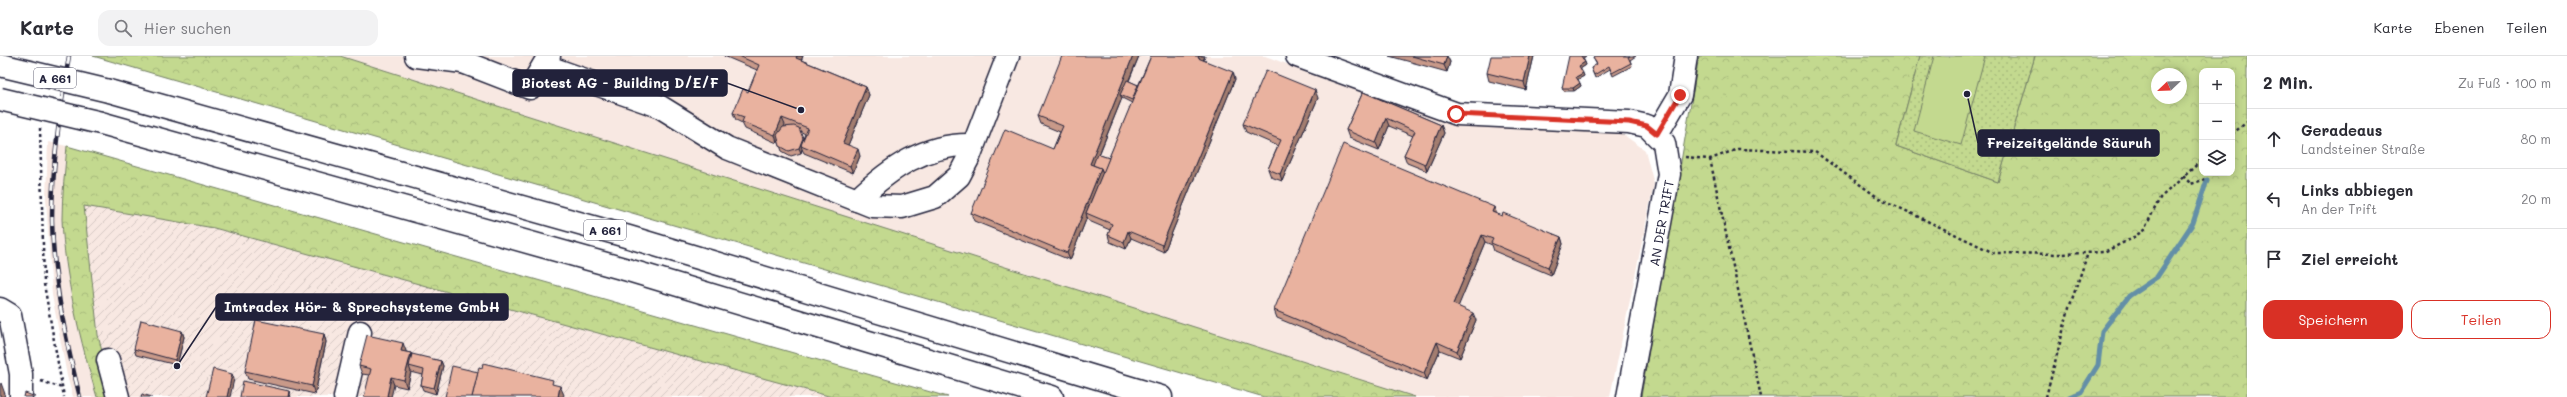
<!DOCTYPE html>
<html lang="de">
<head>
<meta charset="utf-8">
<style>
	:root { --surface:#fff; --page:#f2f2f3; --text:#2b2b33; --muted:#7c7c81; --line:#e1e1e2; --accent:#d93025 }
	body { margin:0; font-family:Mali,sans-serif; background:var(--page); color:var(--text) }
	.controls { position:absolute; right:12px; top:12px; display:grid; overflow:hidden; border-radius:8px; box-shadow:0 2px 10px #0003 }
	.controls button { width:36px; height:36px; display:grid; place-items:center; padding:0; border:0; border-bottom:1px solid var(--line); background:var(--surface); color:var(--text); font:20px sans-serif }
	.compass { position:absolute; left:2151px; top:12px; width:36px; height:36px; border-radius:50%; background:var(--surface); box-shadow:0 2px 10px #0003; rotate:247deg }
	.stop { position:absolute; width:12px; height:12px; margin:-9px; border:3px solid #d93025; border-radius:50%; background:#fff }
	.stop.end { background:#d93025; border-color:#fff; box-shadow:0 1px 4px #0008 }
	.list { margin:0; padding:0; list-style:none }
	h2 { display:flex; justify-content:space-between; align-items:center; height:52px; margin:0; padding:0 16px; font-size:17px }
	h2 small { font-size:13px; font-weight:400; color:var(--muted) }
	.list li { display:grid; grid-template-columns:26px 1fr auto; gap:12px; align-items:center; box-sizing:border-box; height:60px; padding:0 16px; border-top:1px solid var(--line) }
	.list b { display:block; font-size:15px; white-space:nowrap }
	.list p { margin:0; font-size:13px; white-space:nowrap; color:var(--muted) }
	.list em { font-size:13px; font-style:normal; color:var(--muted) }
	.actions { display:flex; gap:8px; padding:12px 16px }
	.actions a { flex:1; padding:9px 0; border:1px solid var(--accent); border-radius:12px; text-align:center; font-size:14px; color:var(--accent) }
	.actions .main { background:var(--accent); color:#fff }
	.icon { flex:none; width:22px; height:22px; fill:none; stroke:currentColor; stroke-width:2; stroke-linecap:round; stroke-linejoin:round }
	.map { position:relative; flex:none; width:2247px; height:341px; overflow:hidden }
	header { display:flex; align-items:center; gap:24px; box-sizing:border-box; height:56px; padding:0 20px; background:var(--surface); border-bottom:1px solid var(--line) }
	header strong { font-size:19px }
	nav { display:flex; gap:22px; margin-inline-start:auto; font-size:14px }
	.search { width:280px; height:36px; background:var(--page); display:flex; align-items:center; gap:10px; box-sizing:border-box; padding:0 14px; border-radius:12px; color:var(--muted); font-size:15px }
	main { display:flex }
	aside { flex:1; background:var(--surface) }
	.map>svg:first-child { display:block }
	.built { fill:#f8e8e2 }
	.industrial { fill:url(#industrial-furrows) }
	.forest { fill:url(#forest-crowns); stroke:#727e65; fill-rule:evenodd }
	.park { fill:url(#park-dots); stroke:#727e65 }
	.pitch { fill:#c3d98f; stroke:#727e65 }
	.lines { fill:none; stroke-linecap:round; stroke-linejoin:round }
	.stream { stroke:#638fa7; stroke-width:5 }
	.minor-casing { stroke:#22223b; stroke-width:25 }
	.highway-casing { stroke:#22223b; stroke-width:25 }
	.path { stroke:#22223b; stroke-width:2.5; stroke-dasharray:3 3; stroke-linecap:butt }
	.minor { stroke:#fff; stroke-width:22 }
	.highway { stroke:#fff; stroke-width:22 }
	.rail-casing { stroke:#22223b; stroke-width:4.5 }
	.rail { stroke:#fff; stroke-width:3; stroke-dasharray:9; stroke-linecap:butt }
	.highway-bridge-casing { stroke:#22223b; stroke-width:25; stroke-linecap:butt }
	.highway-bridge { stroke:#fff; stroke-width:22 }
	.wall { fill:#c89989; stroke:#22223b; fill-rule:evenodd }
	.shaded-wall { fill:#a37d6f; stroke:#22223b }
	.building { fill:#e9b29f; stroke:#22223b }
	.route { stroke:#d93025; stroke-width:5 }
	.labels { text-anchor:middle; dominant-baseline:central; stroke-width:3.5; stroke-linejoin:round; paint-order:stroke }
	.shield { fill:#fff; stroke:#646476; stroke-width:1 }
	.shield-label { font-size:12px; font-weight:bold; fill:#22223b }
	.street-label { font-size:13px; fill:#22223b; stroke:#fff }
	.leader { fill:none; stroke:#22223b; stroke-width:1.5 }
	.callout-dot { fill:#22223b; stroke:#fff; stroke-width:1.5 }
	.callout { fill:#22223b; stroke:#22223b; stroke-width:1.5 }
	.callout-label { font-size:14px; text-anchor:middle; font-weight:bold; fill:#fff }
</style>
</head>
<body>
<header>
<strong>Karte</strong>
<div class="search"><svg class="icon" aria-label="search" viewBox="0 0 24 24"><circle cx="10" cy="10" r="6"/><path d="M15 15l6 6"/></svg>Hier suchen</div>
<nav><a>Karte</a><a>Ebenen</a><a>Teilen</a></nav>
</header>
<main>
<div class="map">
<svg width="2247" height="341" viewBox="0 0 2247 341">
	<defs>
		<pattern id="industrial-furrows" width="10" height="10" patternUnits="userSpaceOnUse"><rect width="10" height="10" fill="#f8e8e2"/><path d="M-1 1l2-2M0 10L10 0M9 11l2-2" fill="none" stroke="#d4c7c3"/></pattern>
		<pattern id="forest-crowns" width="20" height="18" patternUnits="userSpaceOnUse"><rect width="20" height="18" fill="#c3d98f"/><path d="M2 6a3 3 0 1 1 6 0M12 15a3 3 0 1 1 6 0" fill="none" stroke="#a7ba7c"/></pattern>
		<pattern id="park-dots" width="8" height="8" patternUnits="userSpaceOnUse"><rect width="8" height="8" fill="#c3d98f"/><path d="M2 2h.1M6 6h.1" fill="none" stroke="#a7ba7c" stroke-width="1.8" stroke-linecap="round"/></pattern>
	</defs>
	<rect width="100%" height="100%" fill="#fff"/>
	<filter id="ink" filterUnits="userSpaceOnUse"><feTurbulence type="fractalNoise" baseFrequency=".025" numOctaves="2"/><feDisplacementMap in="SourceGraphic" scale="8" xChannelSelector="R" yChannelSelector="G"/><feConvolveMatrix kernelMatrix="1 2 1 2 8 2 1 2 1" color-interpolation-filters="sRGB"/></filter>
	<g filter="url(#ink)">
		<g class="built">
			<polygon points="340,0 1265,0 1452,68 1614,72 1645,94 1654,128 1610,341 1414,341"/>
			<polygon points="48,86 67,90 62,163 66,194 84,296 97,341 73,341 67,320 52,239 46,142"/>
		</g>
		<polygon class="industrial" points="83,149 214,172 832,341 113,341 98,279"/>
		<g class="forest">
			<polygon points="93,0 340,0 1415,341 1264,341"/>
			<path d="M1699,0H1920L1896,90L1998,126L2035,0H2247V341H1641ZM2202,15H2232V117H2202ZM2157,18H2181V42H2157Z"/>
			<path d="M67,90L948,341H832L214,172L84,150L98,279L113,341H97C81,288 64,218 62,163C62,139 65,114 67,90Z"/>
		</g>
		<polygon class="park" points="1920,0 2035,0 1998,126 1896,90"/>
		<polygon class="pitch" points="1934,0 1985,0 1961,89 1914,75"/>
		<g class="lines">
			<polyline class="stream" points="2069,341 2081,336 2098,309 2102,275 2129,240 2157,221 2193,167 2207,124"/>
			<g class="minor-casing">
				<g id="minor">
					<polyline points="416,0 463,6"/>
					<polyline points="465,0 463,6 530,32 549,0"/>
					<polyline points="1297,0 1457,58 1629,66 1647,70 1664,87 1669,118 1628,341"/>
					<polyline points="545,10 659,50 727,92 872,150 902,151 935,141 959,120 969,101 1008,0"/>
					<polyline points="1657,78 1680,39 1686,0"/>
					<path d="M857,144C890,112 926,87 973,89"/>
					<polyline points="0,253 10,259 21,318 21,341"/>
					<polyline points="108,304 118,341"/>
					<polyline points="345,341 360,276"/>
				</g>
			</g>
			<g class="highway-casing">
				<g id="highway">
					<polyline points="109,35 629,181 1161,341"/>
					<polyline points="101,67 628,214 1052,341"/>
				</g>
			</g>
			<g class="path">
				<polyline points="40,72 44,228 64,341"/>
				<polyline points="2232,78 2247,66"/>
				<polyline points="1685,101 1710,103 1738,93 1815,96 1877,141 1994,197 2063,198 2104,196 2131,183 2144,174 2160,142 2202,104"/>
				<polyline points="1710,103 1761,341"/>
				<polyline points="2183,120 2191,128 2205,123"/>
				<polyline points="41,325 62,332"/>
				<polyline points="2046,341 2069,252 2088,197"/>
			</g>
			<use href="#minor" class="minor"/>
			<use href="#highway" class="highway"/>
			<g class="rail-casing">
				<path id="rail" d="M69,0C60,54 52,109 52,164C53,224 65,283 80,341"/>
			</g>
			<use href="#rail" class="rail"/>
			<g class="highway-bridge-casing">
				<g id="highway-bridge">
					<polyline points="0,9 109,35"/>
					<polyline points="0,43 101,67"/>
				</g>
			</g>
			<use href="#highway-bridge" class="highway-bridge"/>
		</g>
		<g class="wall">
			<path d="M724,0H803L801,4L866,31L869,39L848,89L860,100L853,117L804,97L802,93L801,97L791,100L782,95L778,84L777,87L745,73L742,67L736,64L733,57L748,36L757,14ZM800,75L805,78L803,83Z"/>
			<path d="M1139,0L1129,25L1138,29V30L1151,0H1205L1204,4L1235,23L1164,196L1131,182L1126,193L1110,186L1108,179L1110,174L1089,165L1087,161L1070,204L974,165L971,157L1053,93L1060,76L1041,68L1038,60ZM1122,42L1132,47L1109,102L1099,99Z"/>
			<polygon points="1389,0 1447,0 1450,6 1447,16"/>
			<polygon points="1534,0 1526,34 1489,25 1487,17"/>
			<polygon points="1596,0 1636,0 1630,4 1632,10 1613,20 1610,13 1595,22 1591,12 1597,9 1593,2"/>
			<polygon points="1583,2 1586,9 1580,13 1584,20 1578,23 1581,30 1574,35 1564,35 1562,32"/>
			<polygon points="1363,36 1441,69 1444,77 1427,115 1407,107 1404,99 1413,80 1389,70 1379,94 1349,82 1346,74"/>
			<polygon points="1318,42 1282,125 1271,121 1268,113 1278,90 1246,76 1243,68"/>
			<polygon points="1497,158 1561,181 1563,188 1551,219 1494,195 1492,189 1485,186 1458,250 1476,264 1460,302 1440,294 1427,324 1277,262 1274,254"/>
			<polygon points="182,275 184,281 177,309 136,299 134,293"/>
			<polygon points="324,278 326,286 315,338 248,323 245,315"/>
			<polygon points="406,295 406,296 411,297 411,299 441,305 443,310 436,338 423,334 421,329 423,319 411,316 407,332 394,329 369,319 362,318 359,310"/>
		</g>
		<g class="shaded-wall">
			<polygon points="797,0 803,0 799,10 796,2"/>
			<polygon points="1133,0 1139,0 1122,40 1120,39 1122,42 1093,113 1090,108"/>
			<polygon points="1199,0 1205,0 1201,9 1198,2"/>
			<polygon points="1447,0 1450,6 1447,16 1444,9"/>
			<polygon points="1530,0 1534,0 1526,34 1524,26"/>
			<polygon points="1581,0 1586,0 1582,3"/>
			<polygon points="1585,6 1586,9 1580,13 1579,10"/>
			<polygon points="1233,16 1235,23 1164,196 1162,189"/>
			<polygon points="1583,17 1584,20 1577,24 1576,21"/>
			<polygon points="1580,27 1581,30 1574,35 1573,32"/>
			<polygon points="866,31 869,39 846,94 843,87"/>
			<polygon points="1315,34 1318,42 1282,125 1280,118"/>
			<polygon points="782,62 785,69 777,87 775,79"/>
			<polygon points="1386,62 1389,70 1379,94 1376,87"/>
			<polygon points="1441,69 1444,77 1427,115 1425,108"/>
			<polygon points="803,82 805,87 801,89 802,93 801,97 799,92"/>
			<polygon points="858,93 860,100 853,117 850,110"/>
			<polygon points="1101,112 1103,117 1086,157 1087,161 1070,204 1067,197"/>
			<polygon points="1494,151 1497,158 1492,156"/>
			<polygon points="1128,175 1131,182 1126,193 1124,186"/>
			<polygon points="1482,179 1485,186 1456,256 1453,248"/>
			<polygon points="1561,181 1563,188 1551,219 1548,211"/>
			<polygon points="1473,257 1476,264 1460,302 1457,295"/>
			<polygon points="182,275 184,281 177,309 175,304"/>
			<polygon points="324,278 326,286 315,338 312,330"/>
			<polygon points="1437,286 1440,294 1427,324 1424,317"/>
			<polygon points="403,287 406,295 404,303 401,295"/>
			<polygon points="411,297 413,305 409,310 411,316 407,332 404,324"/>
			<polygon points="441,305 443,310 436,338 434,332"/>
			<polygon points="232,318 234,323 230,341 227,341"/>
			<polygon points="391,321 394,329 391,341 387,340"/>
			<polygon points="1,327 5,338 4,341 0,341 0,329"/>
			<polygon points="560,330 564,339 563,341 558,341"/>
			<polygon points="289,335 291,341 288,341"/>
		</g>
		<g class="building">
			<polygon points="739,0 797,0 796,2 866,31 843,87 858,93 850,110 801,89 808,72 782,62 775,79 742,66 744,61 733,57 743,33 748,36 759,9"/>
			<polygon points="1062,0 1133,0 1090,108 1101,112 1067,197 971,157 1005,73 1053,93 1063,70 1038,60"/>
			<polygon points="1151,0 1199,0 1198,2 1233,16 1162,189 1128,175 1124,186 1108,179 1112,168 1086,157"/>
			<polygon points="1412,0 1447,0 1444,9"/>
			<polygon points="1491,0 1530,0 1524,26 1487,17"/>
			<polygon points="1569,0 1581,0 1585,6 1579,10 1583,17 1576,21 1580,27 1573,32 1562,32"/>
			<polygon points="1596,0 1630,0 1628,1 1631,7 1612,17 1609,10 1594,19 1591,12 1597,8 1593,2"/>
			<polygon points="1266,14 1315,34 1280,118 1268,113 1281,84 1243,68"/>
			<polygon points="1127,24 1138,29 1132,44 1120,39"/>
			<polygon points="1363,36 1441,69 1425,108 1404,99 1415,75 1386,62 1376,87 1346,74"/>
			<polygon points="794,70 799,72 803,82 799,92 789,95 780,90 777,79 783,71"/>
			<polygon points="1343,88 1494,151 1492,156 1502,160 1503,157 1561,181 1548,211 1491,187 1493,183 1482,179 1453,248 1473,257 1457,295 1437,286 1424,317 1274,254"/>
			<polygon points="1097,98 1109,102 1103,117 1101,112 1093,109"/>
			<polygon points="141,264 182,275 175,304 134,293"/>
			<polygon points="256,264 324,278 312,330 245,315"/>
			<polygon points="367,279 403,287 401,295 411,297 404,324 391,321 387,340 390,341 364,341 371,313 359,310"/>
			<polygon points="412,298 441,305 434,332 421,329 424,314 409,310"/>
			<polygon points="483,307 553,324 552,328 560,330 558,341 472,341 479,311 482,312"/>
			<polygon points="452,310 478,316 472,341 445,341"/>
			<polygon points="213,313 232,318 227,341 206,341"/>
			<polygon points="243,325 289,335 288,341 240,341"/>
			<polygon points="25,337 36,341 24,341"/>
			<polygon points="142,338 152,341 141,341"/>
		</g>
	</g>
	<g class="lines" filter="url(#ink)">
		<polyline class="route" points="1456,58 1629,66 1647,70 1657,78 1680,39"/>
	</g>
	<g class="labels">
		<g class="shield">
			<rect x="34" y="12" width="42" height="20" rx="3"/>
			<rect x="584" y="164" width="42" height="20" rx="3"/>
		</g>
		<g class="shield-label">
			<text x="55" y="22">A 661</text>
			<text x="605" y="174">A 661</text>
		</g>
		<g class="street-label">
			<text transform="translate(1661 167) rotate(-80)">AN DER TRIFT</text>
		</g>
	</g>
	<path class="leader" d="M801 54L727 27M1967 38L1978 87M177 310L216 251"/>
	<g class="callout-dot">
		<circle cx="801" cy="54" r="4"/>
		<circle cx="1967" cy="38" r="4"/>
		<circle cx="177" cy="310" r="4"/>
	</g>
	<g class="callout">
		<rect x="513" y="14" width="214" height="26" rx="4"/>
		<rect x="1978" y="74" width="181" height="26" rx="4"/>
		<rect x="216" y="238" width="292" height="26" rx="4"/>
	</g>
	<g class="callout-label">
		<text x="620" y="32">Biotest AG - Building D/E/F</text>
		<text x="2069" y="92">Freizeitgelände Säuruh</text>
		<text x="362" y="256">Imtradex Hör- &amp; Sprechsysteme GmbH</text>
	</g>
</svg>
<div class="controls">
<button>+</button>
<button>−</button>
<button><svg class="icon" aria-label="layers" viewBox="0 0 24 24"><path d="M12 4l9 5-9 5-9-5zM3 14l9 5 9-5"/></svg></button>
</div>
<svg class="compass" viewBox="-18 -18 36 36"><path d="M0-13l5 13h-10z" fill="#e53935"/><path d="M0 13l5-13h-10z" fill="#7c7c81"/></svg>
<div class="stop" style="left:1456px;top:58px"></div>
<div class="stop end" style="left:1680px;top:39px"></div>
</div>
<aside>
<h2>2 Min.<small>Zu Fuß · 100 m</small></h2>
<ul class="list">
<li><svg class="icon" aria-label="ahead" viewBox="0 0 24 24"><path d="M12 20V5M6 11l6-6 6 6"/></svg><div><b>Geradeaus</b><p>Landsteiner Straße</p></div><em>80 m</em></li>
<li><svg class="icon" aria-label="left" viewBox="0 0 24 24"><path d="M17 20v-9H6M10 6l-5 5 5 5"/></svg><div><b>Links abbiegen</b><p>An der Trift</p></div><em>20 m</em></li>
<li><svg class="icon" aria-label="arrive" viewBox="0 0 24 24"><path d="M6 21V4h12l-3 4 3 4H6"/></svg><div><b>Ziel erreicht</b></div></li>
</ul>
<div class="actions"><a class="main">Speichern</a><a>Teilen</a></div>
</aside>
</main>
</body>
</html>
